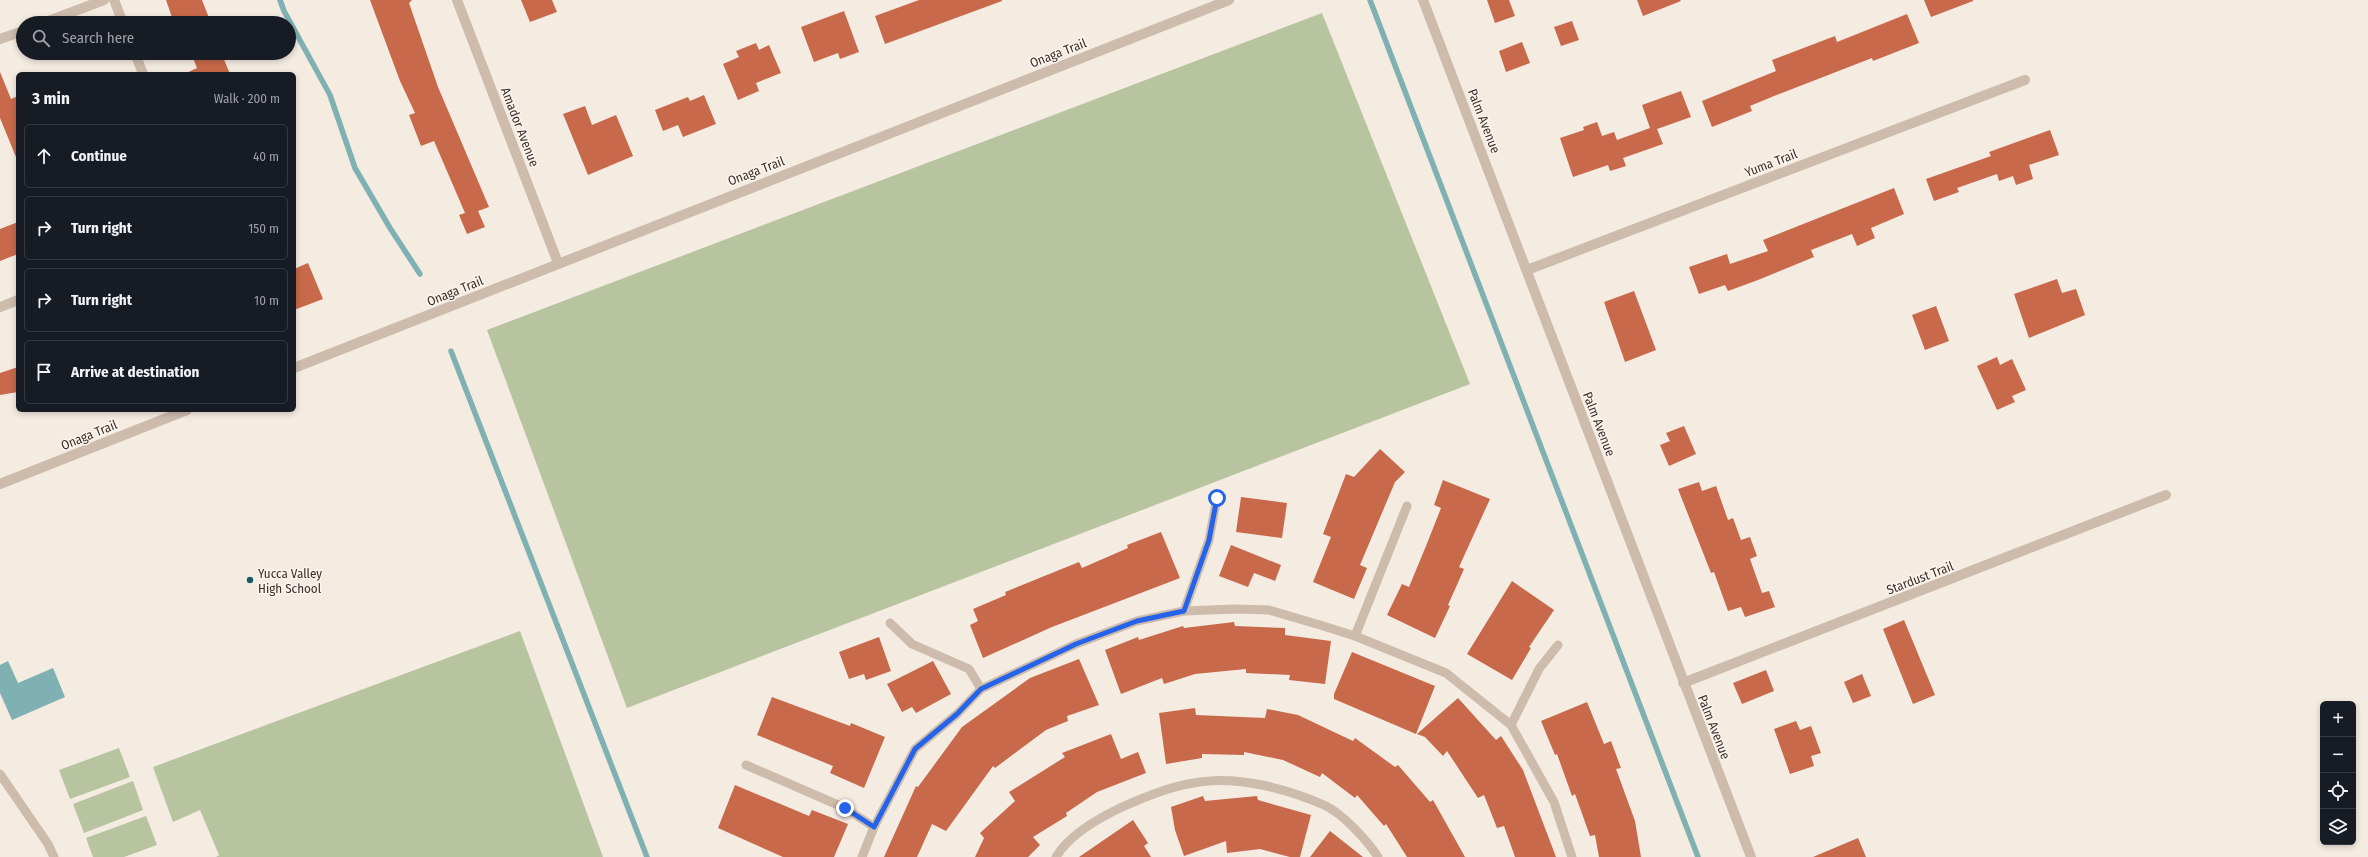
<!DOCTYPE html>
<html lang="en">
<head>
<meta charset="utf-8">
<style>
	:root { --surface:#171b24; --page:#242831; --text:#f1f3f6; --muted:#9ea1a6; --line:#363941 }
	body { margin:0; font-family:"Fira Sans Condensed",sans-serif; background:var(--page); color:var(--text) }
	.controls { position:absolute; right:12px; bottom:12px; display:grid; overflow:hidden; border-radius:6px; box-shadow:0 2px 6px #0003 }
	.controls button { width:36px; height:36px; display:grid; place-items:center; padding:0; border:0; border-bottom:1px solid var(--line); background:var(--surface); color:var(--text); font:20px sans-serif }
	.stop { position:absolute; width:12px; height:12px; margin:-9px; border:3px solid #2563eb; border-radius:50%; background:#fff }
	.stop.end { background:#2563eb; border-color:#fff; box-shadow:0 1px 4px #0008 }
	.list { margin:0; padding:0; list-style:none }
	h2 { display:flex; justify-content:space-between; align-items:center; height:52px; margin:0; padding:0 16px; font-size:17px }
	h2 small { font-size:13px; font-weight:400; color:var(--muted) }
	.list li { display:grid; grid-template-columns:26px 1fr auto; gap:12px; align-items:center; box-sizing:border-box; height:64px; margin:0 8px 8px; padding:0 8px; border:1px solid var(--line); border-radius:6px }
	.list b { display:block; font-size:15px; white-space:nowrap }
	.list em { font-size:13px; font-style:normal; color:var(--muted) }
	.icon { flex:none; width:22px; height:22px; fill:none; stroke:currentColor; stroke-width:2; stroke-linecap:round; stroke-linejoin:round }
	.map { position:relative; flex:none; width:2368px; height:857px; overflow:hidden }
	.search { position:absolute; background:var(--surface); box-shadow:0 2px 6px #0003; left:16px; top:16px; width:280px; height:44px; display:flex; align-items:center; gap:10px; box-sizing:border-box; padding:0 14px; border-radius:22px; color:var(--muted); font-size:15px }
	.panel { position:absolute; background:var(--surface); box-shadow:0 2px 6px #0003; left:16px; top:72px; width:280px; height:340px; border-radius:6px }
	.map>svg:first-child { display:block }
	.green { fill:#b8c4a0 }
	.water { fill:#7fb0b2 }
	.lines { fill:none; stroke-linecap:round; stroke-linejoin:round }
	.stream { stroke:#7fb0b2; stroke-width:5.5 }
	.building { fill:#c8694b }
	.service { stroke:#cdbbac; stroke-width:9 }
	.minor { stroke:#cdbbac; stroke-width:10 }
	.tertiary { stroke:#cdbbac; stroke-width:10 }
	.route { stroke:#2563eb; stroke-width:5 }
	.poi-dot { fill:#1f5a5e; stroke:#fbf5ee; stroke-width:1.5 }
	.labels { text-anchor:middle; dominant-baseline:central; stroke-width:3; stroke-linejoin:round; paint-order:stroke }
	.street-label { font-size:13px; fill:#3b302b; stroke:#fbf5ee }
	.poi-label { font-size:13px; fill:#3b302b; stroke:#fbf5ee; text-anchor:start }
</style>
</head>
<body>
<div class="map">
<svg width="2368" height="857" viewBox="0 0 2368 857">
	<rect width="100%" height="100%" fill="#f4ebe1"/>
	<g class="green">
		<polygon points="1322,13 1470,384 627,708 487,330"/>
		<polygon points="520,631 603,857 216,857 219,855 200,810 173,822 153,767"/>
		<polygon points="119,748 130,777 70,799 59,770"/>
		<polygon points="133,781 143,810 84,833 73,804"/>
		<polygon points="146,816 157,845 124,857 93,857 86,838"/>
	</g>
	<polygon class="water" points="8,661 18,683 53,668 65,697 12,720 0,693 0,665"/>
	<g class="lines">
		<g class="stream">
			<polyline points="280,0 284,11 330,95 355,168 390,228 420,274"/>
			<polyline points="1370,0 1698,857"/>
			<polyline points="451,351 647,857"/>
		</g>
	</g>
	<g class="building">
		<polygon points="166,0 202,0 211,23 174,23"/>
		<polygon points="370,0 412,0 409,3 438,87 489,207 478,211 485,227 467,234 459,215 465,213 434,141 421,146 409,115 415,113 400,81"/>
		<polygon points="521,0 552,0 557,12 530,22"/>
		<polygon points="919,0 1002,0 1002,1 885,44 875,16"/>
		<polygon points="1487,0 1509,0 1515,16 1495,23"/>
		<polygon points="1637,0 1680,0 1681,1 1643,16"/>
		<polygon points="1924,0 1973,0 1973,1 1931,17"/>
		<polygon points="844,11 859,52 840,59 838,53 814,62 801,27"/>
		<polygon points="1907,14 1919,43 1873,61 1872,58 1774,96 1750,106 1752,111 1712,127 1702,101 1776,71 1772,60 1835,36 1837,42"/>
		<polygon points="1572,21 1579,40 1561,46 1554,27"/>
		<polygon points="1522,42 1530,63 1506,72 1499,51"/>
		<polygon points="756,43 759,50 769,45 781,73 756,83 759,91 738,100 723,64 739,57 736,51"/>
		<polygon points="191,53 214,53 217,60 223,57 230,74 184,74 197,68"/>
		<polygon points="0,72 11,99 18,96 18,162 0,118"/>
		<polygon points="1681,91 1691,117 1657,129 1663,144 1623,158 1626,166 1610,171 1608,165 1573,177 1560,138 1584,130 1583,127 1597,122 1602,136 1614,132 1617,140 1650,128 1642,105"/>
		<polygon points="704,95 716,124 683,137 678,125 663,131 655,110 688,97 690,101"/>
		<polygon points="585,106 592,125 616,115 633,156 588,175 563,114"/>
		<polygon points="2050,130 2059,155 2029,165 2033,179 2016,185 2013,176 1999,181 1997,174 1957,188 1959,192 1934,201 1926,179 1991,156 1989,152"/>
		<polygon points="1894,188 1904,214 1871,228 1875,238 1857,246 1852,234 1811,250 1814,257 1758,280 1728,291 1725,285 1699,294 1689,267 1727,254 1730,264 1768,251 1763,240"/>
		<polygon points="18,222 18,254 0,261 0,229"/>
		<polygon points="308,263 323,299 294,310 294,269"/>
		<polygon points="2057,279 2062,293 2076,289 2085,315 2029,338 2014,294"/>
		<polygon points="1634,291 1656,350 1625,362 1604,302"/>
		<polygon points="1936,306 1949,341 1925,350 1912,315"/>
		<polygon points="1997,357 2000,365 2012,359 2026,390 2012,396 2015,402 1997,410 1977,366"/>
		<polygon points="18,367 18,392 0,395 0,373"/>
		<polygon points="1684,426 1696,454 1669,466 1660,445 1670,441 1666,433"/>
		<polygon points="1380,449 1405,472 1395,482 1360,565 1367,568 1354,599 1313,582 1331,537 1323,534 1346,474 1354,477"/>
		<polygon points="1443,480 1490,499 1459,567 1464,569 1448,605 1450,606 1435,638 1387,615 1402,584 1409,587 1426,546 1441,508 1434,505"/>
		<polygon points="1699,482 1702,491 1716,486 1728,520 1733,518 1741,540 1750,537 1757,556 1750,559 1762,593 1769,591 1775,607 1745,617 1741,607 1728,611 1714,572 1711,573 1678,489"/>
		<polygon points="1241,497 1287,503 1282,538 1236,532"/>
		<polygon points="1161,532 1180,578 1052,627 983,658 970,625 978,621 973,609 1006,595 1005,592 1079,562 1082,568 1128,548 1127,545"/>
		<polygon points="1231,545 1281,565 1275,581 1254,573 1248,587 1219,576"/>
		<polygon points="1512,581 1554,610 1529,647 1531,648 1512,680 1467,654"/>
		<polygon points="1904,620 1935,695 1913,704 1883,629"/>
		<polygon points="1234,622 1235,626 1285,628 1285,635 1331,641 1325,684 1289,680 1290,675 1246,673 1246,669 1195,674 1164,684 1162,678 1121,694 1105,650 1138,637 1139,640 1183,626 1184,628"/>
		<polygon points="879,637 891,671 866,680 864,674 849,679 839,652"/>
		<polygon points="1352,652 1435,686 1416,734 1334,699 1334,694"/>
		<polygon points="1079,659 1099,705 1067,716 1068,721 1046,730 995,768 993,766 946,831 932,824 917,857 884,857 916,786 918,787 962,727 1030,678"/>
		<polygon points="933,661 951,694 916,713 912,707 902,712 887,684"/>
		<polygon points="1766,670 1774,691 1742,704 1733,683"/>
		<polygon points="1862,674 1871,696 1853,703 1844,682"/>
		<polygon points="772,697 850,726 851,723 885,737 864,788 830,773 833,766 757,735"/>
		<polygon points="1458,698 1496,740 1501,736 1523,770 1556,857 1515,857 1504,826 1497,828 1484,795 1478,798 1447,751 1443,756 1425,737 1417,734"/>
		<polygon points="1587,702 1604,744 1611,741 1621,768 1616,769 1635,821 1641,857 1599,857 1595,835 1590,836 1575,794 1572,796 1557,754 1555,755 1541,721"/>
		<polygon points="1195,708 1196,715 1265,718 1267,709 1298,715 1353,741 1355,738 1395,767 1398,765 1430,802 1433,800 1465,857 1407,857 1386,824 1384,826 1357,795 1355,798 1322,773 1320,777 1283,760 1244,752 1244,755 1202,754 1202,758 1166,764 1159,713"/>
		<polygon points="1796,721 1800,730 1811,726 1821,753 1811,756 1814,766 1790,774 1774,729"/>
		<polygon points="1111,734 1121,759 1138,752 1146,773 1097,792 1066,813 1067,816 1033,837 1040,845 1028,857 975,857 984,838 980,833 1015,801 1009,792 1065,757 1062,753"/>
		<polygon points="735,785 809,816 812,810 848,824 834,857 783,857 718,828"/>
		<polygon points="1203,796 1205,801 1257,796 1258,800 1311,815 1300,857 1290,857 1260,849 1227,853 1226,841 1184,856 1175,830 1171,807"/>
		<polygon points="1133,820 1148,843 1144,846 1151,857 1079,857"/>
		<polygon points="1330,831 1363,857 1310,857"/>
		<polygon points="1858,838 1866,857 1813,857"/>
	</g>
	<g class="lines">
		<g class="service">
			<polyline points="1184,611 1209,540 1217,498"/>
			<polyline points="890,623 912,644 969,669 981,689"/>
			<polyline points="1355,636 1407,506"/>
			<polyline points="1511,725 1539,669 1558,645"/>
			<polyline points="746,765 845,808 874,827"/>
			<polyline points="0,774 48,844 54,857"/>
			<polyline points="862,857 874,827 915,749 957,714 981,689 1076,644 1137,621 1184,611 1235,609 1269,610 1320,625 1355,636 1446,673 1511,725 1554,802 1572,857"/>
			<path d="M1056,857C1069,835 1097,819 1120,808C1144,797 1173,785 1200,782C1239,776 1288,789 1324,805C1342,813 1367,840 1378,857"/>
		</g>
		<g class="minor">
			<polyline points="114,0 123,23"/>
			<polyline points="457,0 558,263"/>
			<polyline points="43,23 104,0"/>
			<polyline points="0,39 23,31"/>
			<polyline points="135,53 143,74"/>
			<polyline points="1527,270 2025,80"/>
			<polyline points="0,307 18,300"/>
			<polyline points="1683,683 2166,495"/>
		</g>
		<g class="tertiary">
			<polyline points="1423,0 1751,857"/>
			<polyline points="294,368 1229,0"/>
			<polyline points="0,484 187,410"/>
		</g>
	</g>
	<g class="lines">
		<polyline class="route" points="845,808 874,827 915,749 957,714 981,689 1076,644 1137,621 1184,611 1209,540 1217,498"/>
	</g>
	<circle class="poi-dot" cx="250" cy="580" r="4"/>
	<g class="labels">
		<g class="street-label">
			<text transform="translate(1058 53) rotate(-21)">Onaga Trail</text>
			<text transform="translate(1484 121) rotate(69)">Palm Avenue</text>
			<text transform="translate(520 127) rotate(69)">Amador Avenue</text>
			<text transform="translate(1771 163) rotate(-21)">Yuma Trail</text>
			<text transform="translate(756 171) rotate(-21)">Onaga Trail</text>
			<text transform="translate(455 291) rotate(-22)">Onaga Trail</text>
			<text transform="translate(1599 424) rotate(69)">Palm Avenue</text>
			<text transform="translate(89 435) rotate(-22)">Onaga Trail</text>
			<text transform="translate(1920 578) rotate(-21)">Stardust Trail</text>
			<text transform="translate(1714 727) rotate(69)">Palm Avenue</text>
		</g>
		<g class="poi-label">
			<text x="258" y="573">Yucca Valley<tspan x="258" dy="15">High School</tspan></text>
		</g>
	</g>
</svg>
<div class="controls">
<button>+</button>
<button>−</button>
<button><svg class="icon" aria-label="locate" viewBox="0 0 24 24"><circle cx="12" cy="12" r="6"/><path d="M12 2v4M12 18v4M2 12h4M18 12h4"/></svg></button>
<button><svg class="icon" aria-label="layers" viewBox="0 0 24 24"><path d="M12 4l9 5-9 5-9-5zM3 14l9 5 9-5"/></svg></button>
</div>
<div class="stop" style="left:1217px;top:498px"></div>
<div class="stop end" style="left:845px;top:808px"></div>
<div class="search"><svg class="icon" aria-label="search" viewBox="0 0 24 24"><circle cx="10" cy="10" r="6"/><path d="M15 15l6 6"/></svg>Search here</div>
<section class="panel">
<h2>3 min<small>Walk · 200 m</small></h2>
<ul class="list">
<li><svg class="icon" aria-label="ahead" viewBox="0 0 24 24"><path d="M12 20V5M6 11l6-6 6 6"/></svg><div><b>Continue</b></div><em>40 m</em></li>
<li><svg class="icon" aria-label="right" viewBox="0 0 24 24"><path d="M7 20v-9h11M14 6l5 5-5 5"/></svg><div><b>Turn right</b></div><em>150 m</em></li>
<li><svg class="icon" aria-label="right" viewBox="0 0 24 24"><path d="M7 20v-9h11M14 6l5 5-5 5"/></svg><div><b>Turn right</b></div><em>10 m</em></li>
<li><svg class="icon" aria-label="arrive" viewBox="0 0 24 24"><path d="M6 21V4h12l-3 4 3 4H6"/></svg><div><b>Arrive at destination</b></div></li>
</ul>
</section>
</div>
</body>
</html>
